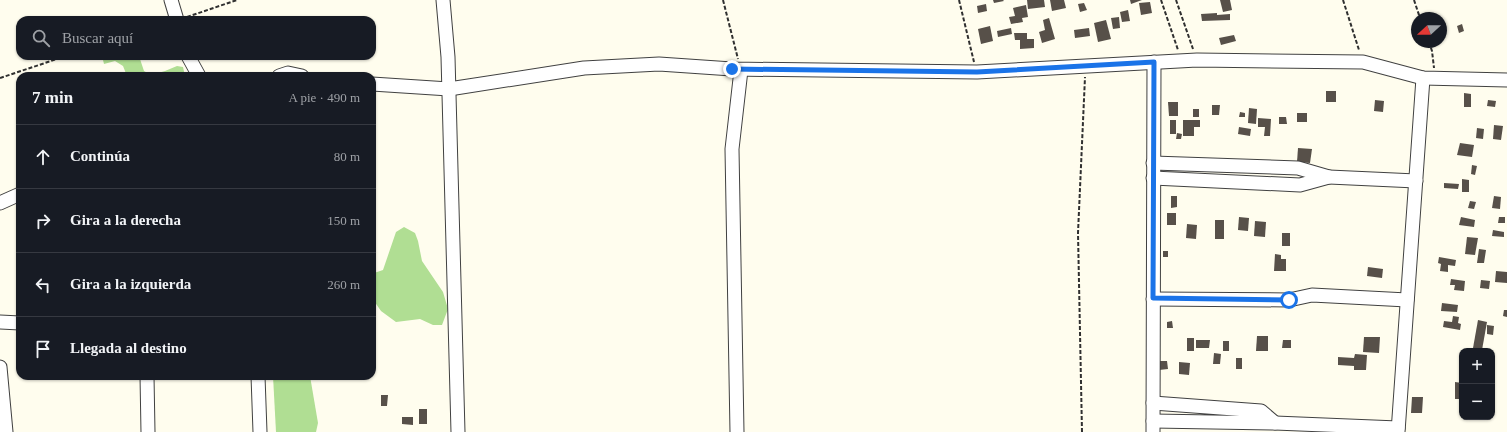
<!DOCTYPE html>
<html lang="es">
<head>
<meta charset="utf-8">
<style>
	:root { --surface:#171b24; --page:#242831; --text:#f1f3f6; --muted:#9ea1a6; --line:#363941 }
	body { margin:0; font-family:"Times New Roman",serif; background:var(--page); color:var(--text) }
	.controls { position:absolute; right:12px; bottom:12px; display:grid; overflow:hidden; border-radius:8px; box-shadow:0 1px 3px #0004 }
	.controls button { width:36px; height:36px; display:grid; place-items:center; padding:0; border:0; border-bottom:1px solid var(--line); background:var(--surface); color:var(--text); font:20px sans-serif }
	.compass { position:absolute; left:1411px; top:12px; width:36px; height:36px; border-radius:50%; background:var(--surface); box-shadow:0 1px 3px #0004; rotate:249deg }
	.stop { position:absolute; width:12px; height:12px; margin:-9px; border:3px solid #1a73e8; border-radius:50%; background:#fff }
	.stop.end { background:#1a73e8; border-color:#fff; box-shadow:0 1px 4px #0008 }
	.list { margin:0; padding:0; list-style:none }
	h2 { display:flex; justify-content:space-between; align-items:center; height:52px; margin:0; padding:0 16px; font-size:17px }
	h2 small { font-size:13px; font-weight:400; color:var(--muted) }
	.list li { display:grid; grid-template-columns:26px 1fr auto; gap:12px; align-items:center; box-sizing:border-box; height:64px; padding:0 16px; border-top:1px solid var(--line) }
	.list b { display:block; font-size:15px; white-space:nowrap }
	.list em { font-size:13px; font-style:normal; color:var(--muted) }
	.icon { flex:none; width:22px; height:22px; fill:none; stroke:currentColor; stroke-width:2; stroke-linecap:round; stroke-linejoin:round }
	.map { position:relative; flex:none; width:1507px; height:432px; overflow:hidden }
	.search { position:absolute; background:var(--surface); box-shadow:0 1px 3px #0004; left:16px; top:16px; width:360px; height:44px; display:flex; align-items:center; gap:10px; box-sizing:border-box; padding:0 14px; border-radius:12px; color:var(--muted); font-size:15px }
	.panel { position:absolute; background:var(--surface); box-shadow:0 1px 3px #0004; left:16px; top:72px; width:360px; height:308px; border-radius:12px }
	.map>svg:first-child { display:block }
	.forest { fill:#b0de93 }
	.building { fill:#575049 }
	.lines { fill:none; stroke-linecap:round; stroke-linejoin:round }
	.minor-casing { stroke:#414141; stroke-width:15 }
	.path { stroke:#303030; stroke-width:2; stroke-dasharray:4 2; stroke-linecap:butt }
	.minor { stroke:#fff; stroke-width:13 }
	.route { stroke:#1a73e8; stroke-width:5 }
</style>
</head>
<body>
<div class="map">
<svg width="1507" height="432" viewBox="0 0 1507 432">
	<rect width="100%" height="100%" fill="#fffdee"/>
	<g class="forest">
		<polygon points="102,56 139,56 144,71 151,75 165,71 177,66 183,67 185,76 127,76 123,66 115,61 104,64"/>
		<polygon points="404,227 415,233 418,241 422,261 443,292 448,309 442,325 433,325 420,319 396,322 381,311 372,298 372,272 374,273 383,270 396,232"/>
		<polygon points="273,376 310,376 318,423 316,432 276,432"/>
	</g>
	<g class="building">
		<polygon points="993,0 1003,0 1004,1 994,3"/>
		<polygon points="1027,0 1044,0 1045,7 1028,9"/>
		<polygon points="1050,0 1064,0 1066,8 1052,11"/>
		<polygon points="1130,0 1142,0 1131,4"/>
		<polygon points="1220,0 1230,0 1232,10 1223,12"/>
		<polygon points="1150,2 1152,13 1141,15 1139,3"/>
		<polygon points="1084,3 1087,10 1080,12 1078,4"/>
		<polygon points="986,4 987,11 978,13 977,6"/>
		<polygon points="1026,5 1028,17 1022,18 1023,22 1011,24 1009,17 1015,16 1013,8"/>
		<polygon points="1128,10 1130,21 1122,22 1120,12"/>
		<polygon points="1217,13 1217,15 1230,14 1230,20 1202,21 1201,14"/>
		<polygon points="1119,17 1120,28 1113,29 1111,18"/>
		<polygon points="1049,18 1055,39 1042,43 1039,32 1045,30 1043,20"/>
		<polygon points="1106,20 1111,39 1098,42 1094,23"/>
		<polygon points="1462,24 1464,31 1459,33 1457,26"/>
		<polygon points="990,26 993,41 981,44 978,29"/>
		<polygon points="1011,28 1012,34 998,37 997,31"/>
		<polygon points="1089,28 1090,36 1075,38 1074,30"/>
		<polygon points="1014,33 1027,33 1027,39 1034,39 1034,48 1020,49 1020,40 1015,40"/>
		<polygon points="1234,35 1236,41 1221,45 1219,38"/>
		<rect x="1326" y="91" width="10" height="11"/>
		<polygon points="1464,93 1471,94 1471,107 1464,107"/>
		<polygon points="1375,100 1384,101 1383,112 1374,111"/>
		<polygon points="1488,100 1496,101 1495,107 1487,106"/>
		<polygon points="1168,102 1178,102 1178,116 1169,116"/>
		<polygon points="1212,105 1220,105 1219,115 1212,115"/>
		<polygon points="1249,108 1257,109 1256,124 1248,123"/>
		<rect x="1193" y="109" width="6" height="8"/>
		<polygon points="1240,112 1245,113 1245,117 1239,117"/>
		<rect x="1297" y="113" width="10" height="9"/>
		<polygon points="1279,117 1286,117 1287,124 1279,124"/>
		<polygon points="1258,118 1271,119 1270,136 1264,136 1265,127 1258,127"/>
		<rect x="1170" y="120" width="6" height="14"/>
		<polygon points="1183,120 1200,120 1200,127 1194,127 1194,136 1183,136"/>
		<polygon points="1494,125 1503,126 1501,140 1493,139"/>
		<polygon points="1239,127 1251,129 1250,136 1238,134"/>
		<polygon points="1477,128 1484,129 1483,139 1476,138"/>
		<polygon points="1177,133 1182,134 1181,139 1176,139"/>
		<polygon points="1460,143 1474,145 1472,157 1457,155"/>
		<polygon points="1298,148 1312,149 1310,163 1297,162"/>
		<polygon points="1472,165 1477,166 1475,175 1471,174"/>
		<polygon points="1462,179 1469,180 1469,192 1462,192"/>
		<polygon points="1444,183 1459,184 1458,189 1444,188"/>
		<polygon points="1171,196 1177,196 1177,207 1171,208"/>
		<polygon points="1494,196 1501,197 1500,209 1492,208"/>
		<polygon points="1470,201 1476,202 1474,209 1468,208"/>
		<rect x="1167" y="213" width="9" height="12"/>
		<polygon points="1239,217 1249,218 1248,231 1238,230"/>
		<polygon points="1461,217 1475,220 1474,227 1459,225"/>
		<polygon points="1499,217 1505,217 1505,223 1498,223"/>
		<rect x="1215" y="220" width="9" height="19"/>
		<polygon points="1255,221 1266,222 1265,237 1254,236"/>
		<polygon points="1187,224 1197,225 1196,239 1186,238"/>
		<polygon points="1493,230 1504,232 1504,237 1492,236"/>
		<rect x="1282" y="233" width="8" height="13"/>
		<polygon points="1467,237 1478,238 1475,255 1465,254"/>
		<polygon points="1479,249 1486,250 1484,263 1477,263"/>
		<rect x="1163" y="251" width="5" height="6"/>
		<polygon points="1275,254 1281,255 1281,259 1286,259 1286,271 1274,271"/>
		<polygon points="1439,257 1456,260 1455,266 1448,265 1448,272 1440,271 1441,264 1438,263"/>
		<polygon points="1368,267 1383,269 1382,278 1367,276"/>
		<polygon points="1496,271 1507,272 1507,283 1495,282"/>
		<polygon points="1451,279 1465,281 1464,291 1454,290 1455,285 1450,285"/>
		<polygon points="1481,280 1490,281 1489,289 1480,288"/>
		<polygon points="1442,303 1458,305 1457,312 1441,311"/>
		<polygon points="1504,310 1507,310 1507,317 1503,316"/>
		<polygon points="1453,316 1459,317 1458,323 1461,324 1460,330 1443,327 1444,321 1452,322"/>
		<polygon points="1478,320 1487,322 1482,350 1473,348"/>
		<polygon points="1172,321 1173,328 1167,328 1167,322"/>
		<polygon points="1487,325 1494,326 1493,335 1487,334"/>
		<polygon points="1257,336 1268,336 1268,351 1256,351"/>
		<polygon points="1364,337 1380,337 1379,353 1363,352"/>
		<rect x="1187" y="338" width="7" height="13"/>
		<polygon points="1196,340 1210,340 1209,348 1196,348"/>
		<polygon points="1283,340 1291,340 1291,348 1282,348"/>
		<rect x="1223" y="341" width="6" height="10"/>
		<polygon points="1214,353 1221,354 1220,364 1213,364"/>
		<polygon points="1355,354 1367,355 1366,370 1354,370 1354,366 1338,365 1338,357 1354,358"/>
		<rect x="1236" y="358" width="6" height="11"/>
		<polygon points="1159,361 1167,361 1168,369 1159,370"/>
		<polygon points="1179,362 1190,363 1189,375 1179,374"/>
		<polygon points="1455,382 1462,383 1462,399 1455,399"/>
		<polygon points="381,395 388,395 387,406 381,406"/>
		<polygon points="1412,397 1423,397 1422,413 1411,413"/>
		<rect x="419" y="409" width="8" height="15"/>
		<polygon points="402,417 413,417 413,425 402,424"/>
	</g>
	<g class="lines">
		<g class="minor-casing">
			<g id="minor">
				<polyline points="171,0 177,20"/>
				<polyline points="443,0 448,57 458,432"/>
				<polyline points="188,56 199,76"/>
				<polyline points="279,76 288,73 302,76"/>
				<polyline points="372,84 449,89 584,68 659,64 732,69 977,72 1197,60 1363,62 1423,78 1507,80"/>
				<polyline points="1329,177 1416,181"/>
				<polyline points="1153,178 1300,185 1329,177 1298,168 1153,163"/>
				<polyline points="0,203 20,194"/>
				<polyline points="1153,299 1289,300 1312,295 1407,300"/>
				<polyline points="0,322 20,323"/>
				<polyline points="0,367 6,432"/>
				<polyline points="147,376 148,432"/>
				<polyline points="258,376 260,432"/>
				<polyline points="1153,403 1261,411 1275,423 1153,421"/>
				<polyline points="1275,423 1398,428"/>
				<polyline points="737,432 732,149 741,70"/>
				<polyline points="1153,432 1154,62"/>
				<polyline points="1398,432 1423,78"/>
			</g>
		</g>
		<g class="path">
			<polyline points="723,0 738,59"/>
			<polyline points="959,0 974,62"/>
			<polyline points="1161,0 1178,50"/>
			<polyline points="1176,0 1193,49"/>
			<polyline points="1343,0 1359,50"/>
			<polyline points="1414,0 1420,18"/>
			<polyline points="187,17 237,0"/>
			<polyline points="1429,42 1432,51 1434,68"/>
			<polyline points="0,78 66,56"/>
			<polyline points="1082,432 1078,233 1085,77"/>
		</g>
		<use href="#minor" class="minor"/>
	</g>
	<g class="lines">
		<polyline class="route" points="732,69 977,72 1154,62 1153,298 1289,300"/>
	</g>
</svg>
<div class="controls">
<button>+</button>
<button>−</button>
</div>
<svg class="compass" viewBox="-18 -18 36 36"><path d="M0-13l5 13h-10z" fill="#e53935"/><path d="M0 13l5-13h-10z" fill="#9ea1a6"/></svg>
<div class="stop" style="left:1289px;top:300px"></div>
<div class="stop end" style="left:732px;top:69px"></div>
<div class="search"><svg class="icon" aria-label="search" viewBox="0 0 24 24"><circle cx="10" cy="10" r="6"/><path d="M15 15l6 6"/></svg>Buscar aquí</div>
<section class="panel">
<h2>7 min<small>A pie · 490 m</small></h2>
<ul class="list">
<li><svg class="icon" aria-label="ahead" viewBox="0 0 24 24"><path d="M12 20V5M6 11l6-6 6 6"/></svg><div><b>Continúa</b></div><em>80 m</em></li>
<li><svg class="icon" aria-label="right" viewBox="0 0 24 24"><path d="M7 20v-9h11M14 6l5 5-5 5"/></svg><div><b>Gira a la derecha</b></div><em>150 m</em></li>
<li><svg class="icon" aria-label="left" viewBox="0 0 24 24"><path d="M17 20v-9H6M10 6l-5 5 5 5"/></svg><div><b>Gira a la izquierda</b></div><em>260 m</em></li>
<li><svg class="icon" aria-label="arrive" viewBox="0 0 24 24"><path d="M6 21V4h12l-3 4 3 4H6"/></svg><div><b>Llegada al destino</b></div></li>
</ul>
</section>
</div>
</body>
</html>
